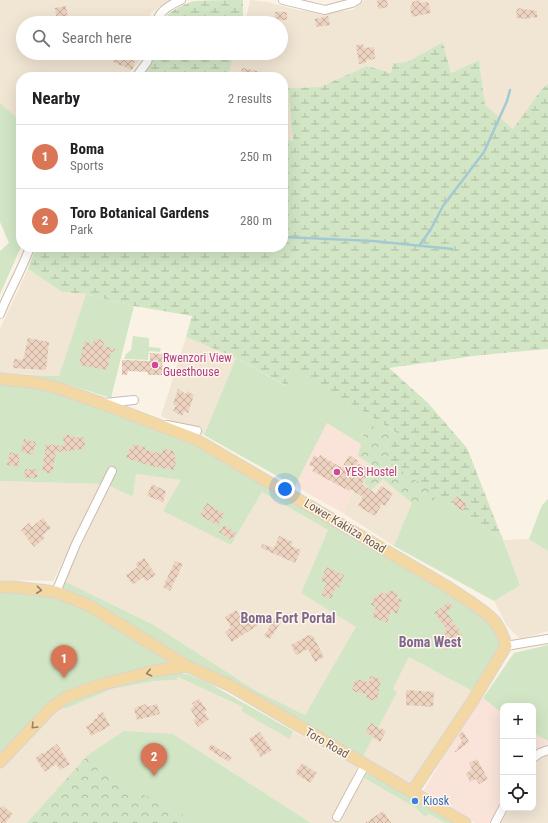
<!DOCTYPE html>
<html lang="en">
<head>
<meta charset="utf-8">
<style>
	:root { --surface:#fff; --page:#f2f2f2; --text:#202124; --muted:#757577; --line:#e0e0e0; --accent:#da7655 }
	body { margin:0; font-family:"Roboto Condensed",sans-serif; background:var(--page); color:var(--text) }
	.controls { position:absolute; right:12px; bottom:12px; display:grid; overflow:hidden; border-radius:8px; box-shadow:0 4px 16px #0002 }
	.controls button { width:36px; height:36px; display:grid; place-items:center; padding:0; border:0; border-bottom:1px solid var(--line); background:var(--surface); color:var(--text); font:20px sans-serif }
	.you { position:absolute; left:285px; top:489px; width:14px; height:14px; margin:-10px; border:3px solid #fff; border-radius:50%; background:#1a73e8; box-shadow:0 0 0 6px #1a73e833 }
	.badge { display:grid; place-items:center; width:26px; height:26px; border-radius:50%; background:var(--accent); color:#fff; font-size:13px; font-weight:700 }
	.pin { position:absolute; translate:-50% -33px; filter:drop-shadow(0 1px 2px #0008) }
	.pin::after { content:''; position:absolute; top:21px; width:14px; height:12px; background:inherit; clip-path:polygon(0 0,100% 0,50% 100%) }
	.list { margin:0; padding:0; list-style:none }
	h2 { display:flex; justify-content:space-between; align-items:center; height:52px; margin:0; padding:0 16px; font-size:17px }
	h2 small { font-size:13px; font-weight:400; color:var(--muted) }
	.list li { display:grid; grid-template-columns:26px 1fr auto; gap:12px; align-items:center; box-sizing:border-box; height:64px; padding:0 16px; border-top:1px solid var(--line) }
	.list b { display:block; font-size:15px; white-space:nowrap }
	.list p { margin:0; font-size:13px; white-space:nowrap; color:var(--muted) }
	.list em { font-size:13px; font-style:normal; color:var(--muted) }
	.icon { flex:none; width:22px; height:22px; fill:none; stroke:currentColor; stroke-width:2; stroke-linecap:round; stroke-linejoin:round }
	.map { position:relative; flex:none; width:548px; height:823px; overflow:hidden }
	.search { position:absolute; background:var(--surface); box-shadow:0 4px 16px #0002; left:16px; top:16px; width:272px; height:44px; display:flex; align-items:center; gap:10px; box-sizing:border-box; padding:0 14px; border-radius:22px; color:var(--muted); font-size:15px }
	.panel { position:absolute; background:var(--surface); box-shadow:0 4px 16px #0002; left:16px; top:72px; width:272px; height:180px; border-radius:16px }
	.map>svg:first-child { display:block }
	.residential { fill:#f1e5d4 }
	.commercial { fill:#fae4da }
	.green { fill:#d2e6c5 }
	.forest { fill:url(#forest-crowns) }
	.wetland { fill:url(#wetland-marsh) }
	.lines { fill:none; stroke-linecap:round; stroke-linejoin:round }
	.stream { stroke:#a3cad3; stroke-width:2.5 }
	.building { fill:url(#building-cross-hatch) }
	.minor-casing { stroke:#cbbbac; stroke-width:10 }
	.major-casing { stroke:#dad4d1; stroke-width:13 }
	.minor { stroke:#fff; stroke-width:8 }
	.major { stroke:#f3d8a3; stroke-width:11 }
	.oneway { stroke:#988067 }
	.hotel-dot { fill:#d1479c; stroke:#fdf7eb; stroke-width:1.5 }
	.shop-dot { fill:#3f7fe0; stroke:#fdf7eb; stroke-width:1.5 }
	.labels { text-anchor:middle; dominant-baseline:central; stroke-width:3; stroke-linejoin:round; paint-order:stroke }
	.hotel-label { font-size:12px; fill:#b23c85; stroke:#fdf7eb; text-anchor:start }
	.street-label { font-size:12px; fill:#715a4d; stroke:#fdf7eb }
	.shop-label { font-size:12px; fill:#366cbe; stroke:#fdf7eb; text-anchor:start }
	.quarter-label { font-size:14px; font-weight:bold; fill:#80658d; stroke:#fdf7eb }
</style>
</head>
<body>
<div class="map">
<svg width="548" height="823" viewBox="0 0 548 823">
	<defs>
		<pattern id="forest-crowns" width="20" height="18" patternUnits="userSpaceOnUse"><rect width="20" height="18" fill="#d2e6c5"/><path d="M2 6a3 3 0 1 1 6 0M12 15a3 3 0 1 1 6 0" fill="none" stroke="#afbda2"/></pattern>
		<pattern id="wetland-marsh" width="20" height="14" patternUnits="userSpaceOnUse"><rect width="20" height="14" fill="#d2e6c5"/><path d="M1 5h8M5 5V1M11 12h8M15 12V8" fill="none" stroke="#afbda2"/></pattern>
		<pattern id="building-cross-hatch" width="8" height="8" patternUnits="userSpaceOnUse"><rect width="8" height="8" fill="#edd3bf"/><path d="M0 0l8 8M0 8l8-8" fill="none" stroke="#c4ae9d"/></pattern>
	</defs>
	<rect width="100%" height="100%" fill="#faf3e5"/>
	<g class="residential">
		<polygon points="0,0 170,0 150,13 149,23 23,23 23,53 144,53 143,57 125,77 21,77 21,121 0,103"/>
		<polygon points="250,0 267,2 297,10 326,13 353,10 364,0 548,0 548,84 541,90 513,130 485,105 479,60 451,73 443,42 407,62 393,63 391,73 367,66 320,87 288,88 293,141 283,139 283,77 227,77 235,53 281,53 281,23 245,23"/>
		<polygon points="28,269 62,292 86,294 59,376 0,373 0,329"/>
		<polygon points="186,337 236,358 204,435 161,416"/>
		<polygon points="370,450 420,483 394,546 343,513"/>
		<polygon points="136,474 181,480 200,528 231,545 262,492 328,530 301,593 357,627 305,715 253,689 154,625 64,581 110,486 133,497"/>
		<polygon points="0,481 102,484 53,581 0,580"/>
		<polygon points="529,539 548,551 548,631 520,639 507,626 494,601 520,584 503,540"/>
		<polygon points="409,657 472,691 410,788 361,760 396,692 393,689"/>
		<polygon points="178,677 243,707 241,711 290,738 293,731 357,768 337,812 364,778 416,808 425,817 429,814 445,823 311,823 173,734 88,755 27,823 0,823 0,763 62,703 65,709 112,689 155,681 177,680"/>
		<polygon points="548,754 548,823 501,823 509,808 533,808 533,768 537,761"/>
	</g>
	<g class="commercial">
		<polygon points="327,423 370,450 343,513 295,486"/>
		<polygon points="483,698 503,714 503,800 490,823 475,823 422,793 471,711"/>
		<polygon points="533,733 548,741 548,744 533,753"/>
	</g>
	<g class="green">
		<polygon points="0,103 21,121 21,247 0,294 0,251 9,243 0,222"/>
		<polygon points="86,294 134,306 111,398 56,381 0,374 59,376"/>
		<polygon points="133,336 149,338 149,347 161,348 160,352 149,351 148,360 124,359 126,354 131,350"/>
		<polygon points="236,358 286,386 294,366 397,433 396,440 386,460 327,423 295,486 204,435"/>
		<polygon points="0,381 35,385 93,401 201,446 446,589 491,623 498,632 500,645 496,656 472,691 409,657 393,689 397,692 361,760 59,592 64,581 154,625 253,689 305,715 356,627 301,593 328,530 262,492 231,545 163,511 181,480 136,474 133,497 110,486 102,484 0,481"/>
		<polygon points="420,483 503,540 520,585 494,601 394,546"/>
		<polygon points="548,499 548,551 529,539 542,505"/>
		<polygon points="12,589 86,605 145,642 163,659 179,667 67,697 0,762 0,590"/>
		<polygon points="548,645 548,741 533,733 533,706 503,706 503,714 483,698 514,653"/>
		<polygon points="178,673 187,674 207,682 293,731 290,739 241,711 243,707 178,677 177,680 155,681 112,689 65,709 62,703 68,699 153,674"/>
		<polygon points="124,731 173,734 311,823 27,823 88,755"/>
		<polygon points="367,771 458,823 445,823 429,814 425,817 416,808 364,778"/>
	</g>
	<g class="forest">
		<polygon points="371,425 396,440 434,483 435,500 426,501 418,508 383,479 371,490 364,483 372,465 358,456 365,429"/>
		<polygon points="88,755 100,773 183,814 179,823 27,823"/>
	</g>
	<g class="wetland">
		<path d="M243,0V23H162C165,13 185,3 195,1C209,0 228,0 243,0Z"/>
		<polygon points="443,42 451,73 479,60 485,105 513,129 541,90 548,84 548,349 481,355 389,368 428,403 467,448 503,540 386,460 397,433 294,367 287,386 236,358 186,337 192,316 134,306 86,294 62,292 28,269 36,247 283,247 283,139 293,141 288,88 320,87 367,66 391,73 393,63 407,62"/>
		<polygon points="155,53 235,53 227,77 141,77 153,58"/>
	</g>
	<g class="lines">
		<g class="stream">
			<polyline points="283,237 373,241 452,249"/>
			<polyline points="419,246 431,229 443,206 484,152 507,101 510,90"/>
		</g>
	</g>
	<g class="building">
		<polygon points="377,0 387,0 388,7 378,9"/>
		<polygon points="419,0 420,3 428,2 431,13 412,17 410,6 412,5 412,2"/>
		<polygon points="66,6 68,20 57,22 55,8"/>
		<polygon points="517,8 537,11 537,18 530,17 530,19 516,18"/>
		<rect x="275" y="12" width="12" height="8"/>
		<polygon points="328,16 330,25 316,27 315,19"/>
		<polygon points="363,44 364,48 374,47 375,59 366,60 366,63 359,64 356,45"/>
		<polygon points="117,53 125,53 124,56 135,61 132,70 113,62"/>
		<polygon points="242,68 272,74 272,77 240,77"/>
		<polygon points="28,338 49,342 46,370 13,368 14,359 23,360"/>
		<polygon points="94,338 104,341 103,346 119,350 111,352 107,370 79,365 84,341 93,345"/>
		<polygon points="150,353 163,354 162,375 148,375 148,372 128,371 127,375 122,375 122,360 150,361"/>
		<polygon points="178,389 186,394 187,391 194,395 188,413 185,411 182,416 173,411 176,406 173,404"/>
		<polygon points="63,435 74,435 75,438 84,437 85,449 56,452 52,474 42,471 46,444 64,446"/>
		<polygon points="24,439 36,442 33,455 21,452"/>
		<polygon points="134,444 146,448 145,450 162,454 163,448 175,452 174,457 177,457 174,470 151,466 126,458 130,447 133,448"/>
		<polygon points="10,452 20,455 18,467 7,465"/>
		<polygon points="314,455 319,458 320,455 342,468 349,455 358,461 357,463 370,470 362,484 376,494 381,486 393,493 385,506 382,504 375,516 358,506 363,497 350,489 349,491 312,471 314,467 309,465"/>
		<polygon points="25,469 37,469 37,478 24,478"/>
		<polygon points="152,484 166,491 163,502 147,496"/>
		<polygon points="457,496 467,504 462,511 452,503"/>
		<polygon points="207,503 224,514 218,526 200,515"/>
		<polygon points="43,518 51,528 43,535 45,538 34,547 21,530 29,523 32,527"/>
		<polygon points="224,525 236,533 231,540 219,532"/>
		<polygon points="279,536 293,542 291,546 301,550 295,563 261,548 262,544 274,548"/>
		<polygon points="144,558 156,575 146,581 143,577 133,585 126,575 138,567 135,564"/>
		<polygon points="175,561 183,564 170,591 163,587"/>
		<polygon points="326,567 344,575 339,588 336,587 331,599 321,595 327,583 321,581"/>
		<polygon points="388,590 398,593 396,598 402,600 397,614 391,611 387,623 372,617 376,607 371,605 375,595 378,596 380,592 387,594"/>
		<polygon points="449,602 453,607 446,612 462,634 450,643 452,646 444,651 436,638 447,630 434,613"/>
		<polygon points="236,610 245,624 254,619 258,625 232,642 225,632 231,627 225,617"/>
		<polygon points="275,618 281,622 270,639 264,636"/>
		<polygon points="309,635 313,636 324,657 315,662 308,649 296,655 291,645"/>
		<polygon points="370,676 381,679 377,701 366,699 367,694 352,691 355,679 369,682"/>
		<polygon points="406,690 434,692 433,707 406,705"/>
		<polygon points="199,699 207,710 204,712 209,719 198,727 193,720 196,718 190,709 194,706 192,703"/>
		<polygon points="146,704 147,707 157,704 160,714 137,720 134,708"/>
		<polygon points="103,712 110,726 91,736 86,726 94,722 93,720 98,718 97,715"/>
		<polygon points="371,723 380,729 381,728 386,731 380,742 365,732"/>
		<polygon points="463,731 469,742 454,753 462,741 458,735"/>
		<polygon points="260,732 272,750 261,757 249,739"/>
		<polygon points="57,744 70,764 60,770 56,764 45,772 35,758 42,753 43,754"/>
		<polygon points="211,744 232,757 229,762 208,749"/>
		<polygon points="477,759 488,779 479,784 476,779 470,782 466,774 472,769 469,763"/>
		<polygon points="302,763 317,773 310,783 295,773"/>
		<polygon points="3,806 13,814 5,823 0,823 0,808"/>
		<polygon points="383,811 391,823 365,823"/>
	</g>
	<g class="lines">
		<g class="minor-casing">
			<g id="minor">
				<polyline points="283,0 325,10 352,3 357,0"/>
				<path d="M158,23C158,23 159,16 159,16C163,9 174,3 181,0"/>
				<polyline points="136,77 147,62 150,53"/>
				<path d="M0,314C9,291 22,270 30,247"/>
				<polyline points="104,403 134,400"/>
				<polyline points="167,425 197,431"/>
				<polyline points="56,592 76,544 112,471"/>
				<polyline points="506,646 548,639"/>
				<polyline points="533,758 540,753 548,750"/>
				<polyline points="337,817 365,765"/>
				<polyline points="495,823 503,808"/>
			</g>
		</g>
		<g class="major-casing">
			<g id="major">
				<path d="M0,379L32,382L55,387L101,403L195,439L448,587C462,597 487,611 496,623C501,630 504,638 506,646L474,699L412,792"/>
				<polyline points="0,587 13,587 56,592 90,606 187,666 229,685 465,823"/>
				<polyline points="0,762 52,707 67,697 103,684 154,671 187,666"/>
			</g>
		</g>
		<use href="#minor" class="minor"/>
		<use href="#major" class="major"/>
	</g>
	<defs><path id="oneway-chevron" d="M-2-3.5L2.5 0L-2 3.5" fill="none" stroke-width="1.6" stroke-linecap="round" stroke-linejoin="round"/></defs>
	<g class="oneway">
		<use href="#oneway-chevron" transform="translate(39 590) rotate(6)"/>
		<use href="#oneway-chevron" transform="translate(149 673) rotate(167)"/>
		<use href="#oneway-chevron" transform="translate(34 726) rotate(134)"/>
	</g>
	<g class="hotel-dot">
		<circle cx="155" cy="365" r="4"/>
		<circle cx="337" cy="472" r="4"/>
	</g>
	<circle class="shop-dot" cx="415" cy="801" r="4"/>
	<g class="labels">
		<g class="hotel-label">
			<text x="163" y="358">Rwenzori View<tspan x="163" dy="14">Guesthouse</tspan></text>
			<text x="345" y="472">YES Hostel</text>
		</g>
		<g class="street-label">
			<text transform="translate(345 526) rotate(31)">Lower Kakiiza Road</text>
			<text transform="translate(327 743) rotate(30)">Toro Road</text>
		</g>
		<g class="shop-label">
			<text x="423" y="801">Kiosk</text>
		</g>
		<g class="quarter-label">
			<text x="288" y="618">Boma Fort Portal</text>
			<text x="430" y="642">Boma West</text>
		</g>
	</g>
</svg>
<div class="controls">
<button>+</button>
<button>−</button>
<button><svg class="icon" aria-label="locate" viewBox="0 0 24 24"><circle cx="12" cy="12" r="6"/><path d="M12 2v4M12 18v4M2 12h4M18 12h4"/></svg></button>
</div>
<div class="you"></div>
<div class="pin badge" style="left:64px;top:678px">1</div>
<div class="pin badge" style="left:154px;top:776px">2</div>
<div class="search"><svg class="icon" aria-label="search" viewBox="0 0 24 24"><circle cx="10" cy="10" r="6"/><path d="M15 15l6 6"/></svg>Search here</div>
<section class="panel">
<h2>Nearby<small>2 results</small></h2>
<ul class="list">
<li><span class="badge">1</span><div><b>Boma</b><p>Sports</p></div><em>250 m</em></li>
<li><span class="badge">2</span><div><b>Toro Botanical Gardens</b><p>Park</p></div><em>280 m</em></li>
</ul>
</section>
</div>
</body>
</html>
